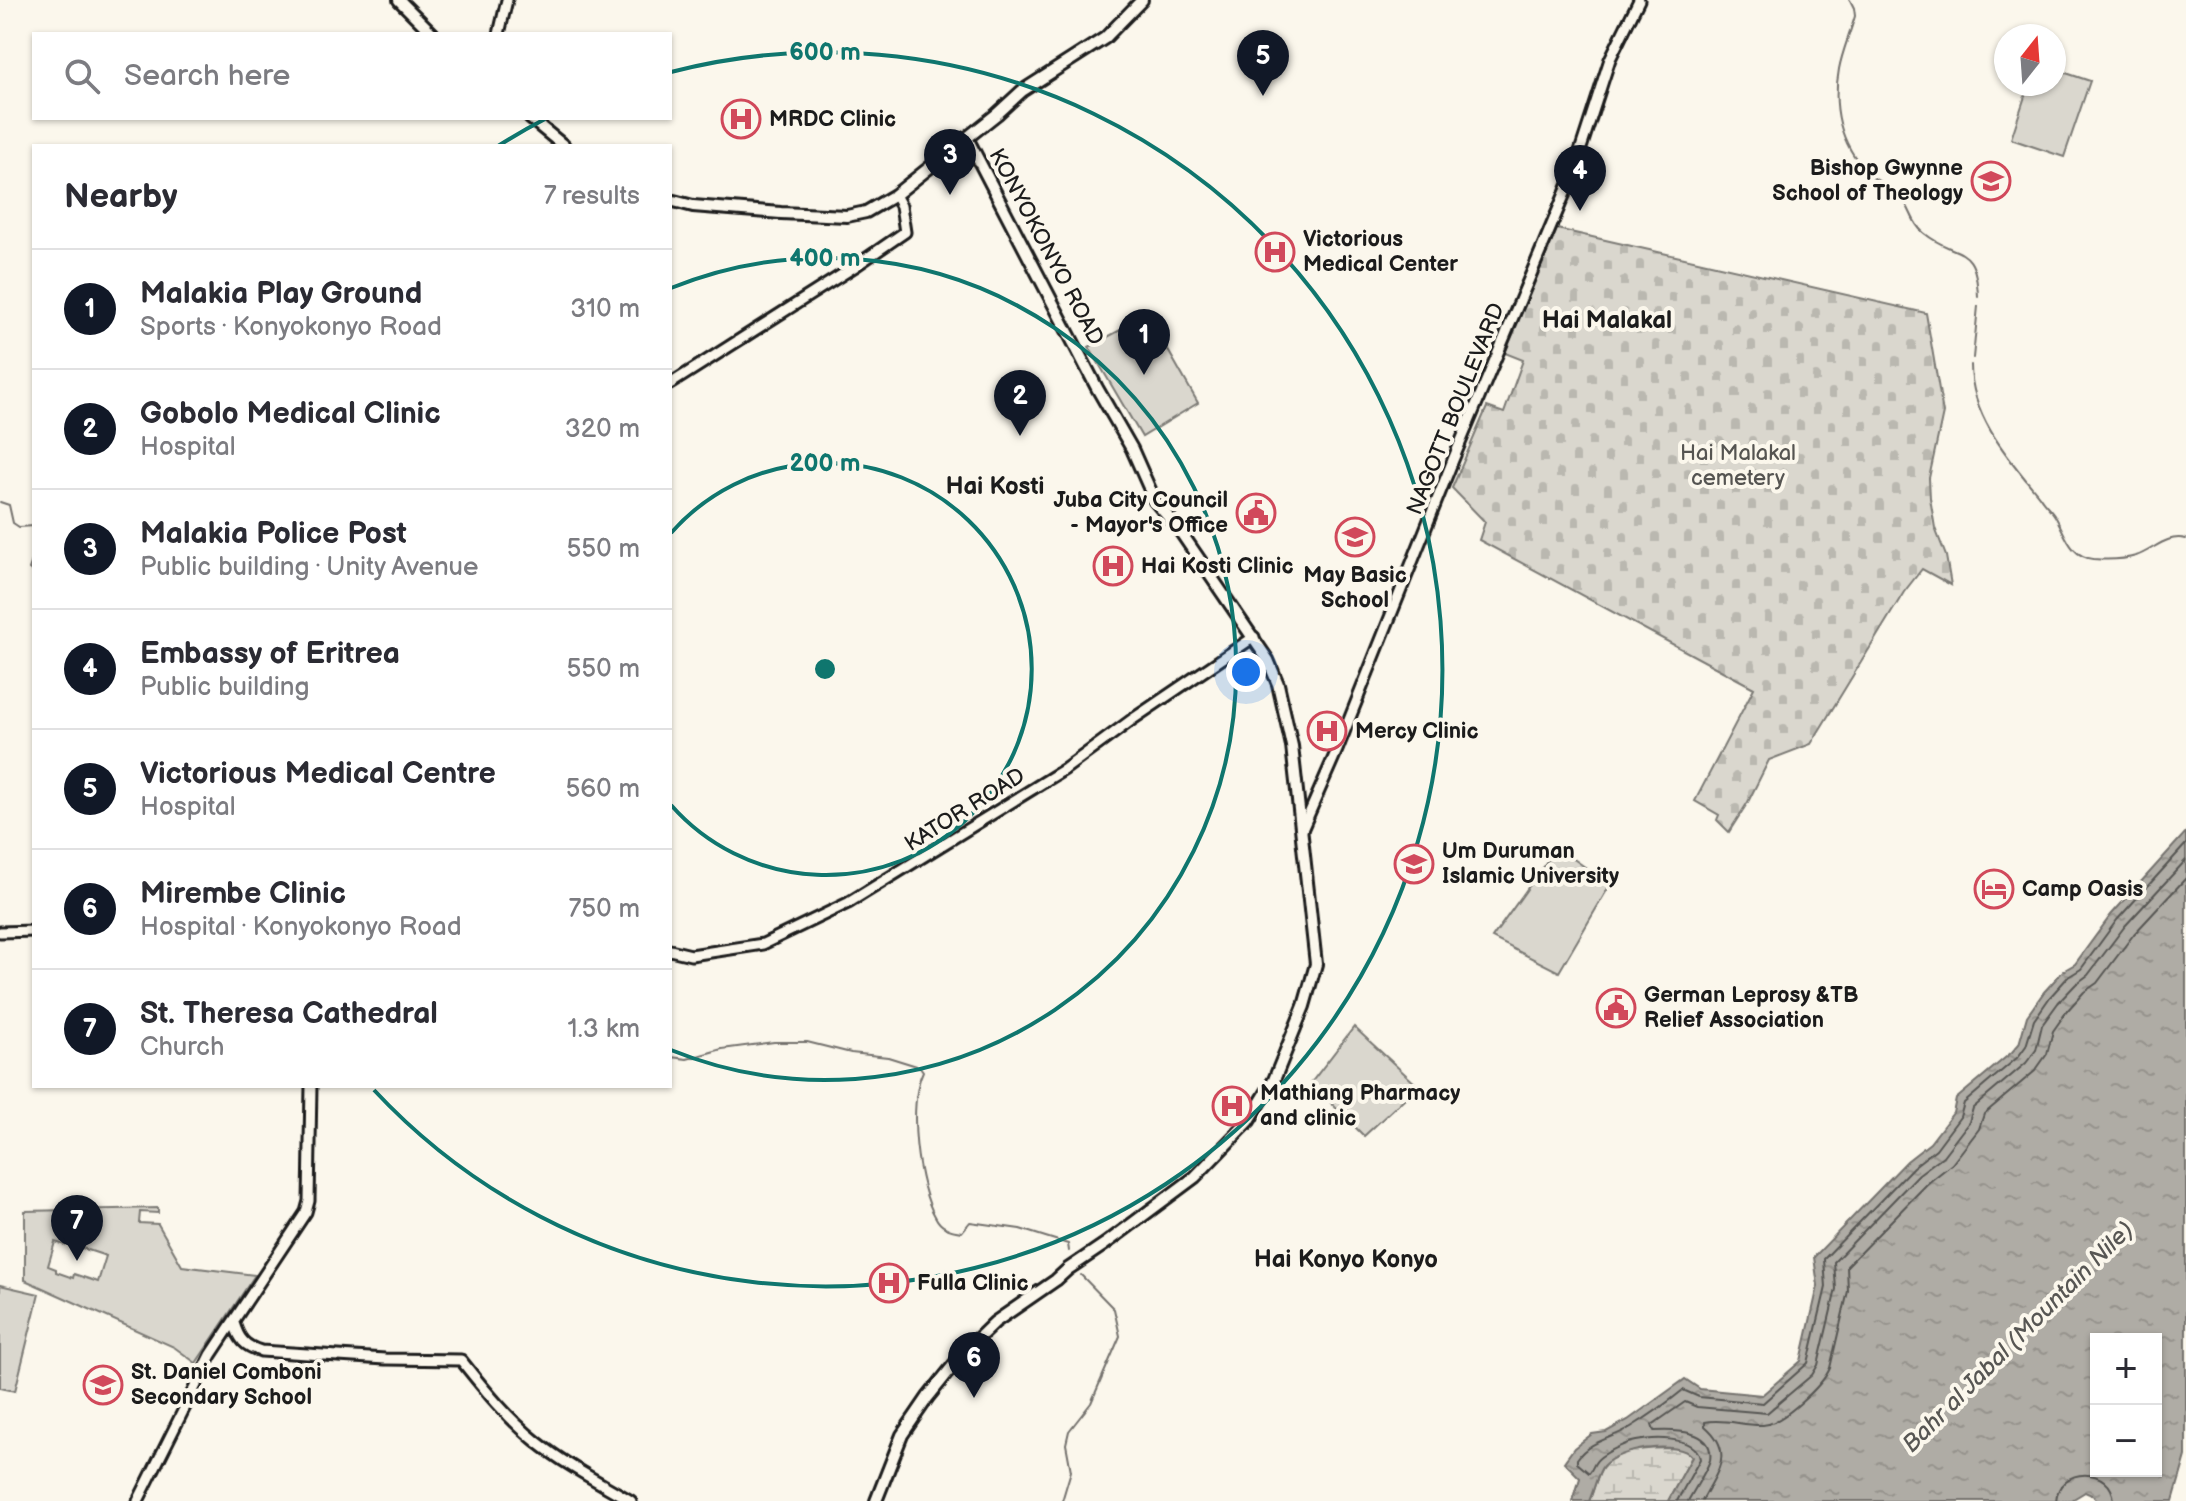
<!DOCTYPE html>
<meta charset="utf-8">
<style>
:root{--surface:#fff;--page:#f7f7f7;--text:#2b2b33;--muted:#7c7c81;--line:#e1e1e2;--accent:#111827}
body{margin:0;font-family:"Balsamiq Sans",sans-serif;background:var(--page);color:var(--text)}
.controls{position:absolute;right:24px;bottom:24px;display:grid;overflow:hidden;border-radius:0px;box-shadow:0 2px 6px #0004}
.controls button{width:72px;height:72px;display:grid;place-items:center;padding:0;border:0;border-bottom:2px solid var(--line);background:var(--surface);color:var(--text);font:40px sans-serif}
.compass{position:absolute;left:1994px;top:24px;width:72px;height:72px;border-radius:50%;background:var(--surface);box-shadow:0 2px 6px #0004;rotate:17deg}
.you{position:absolute;left:1246px;top:672px;width:28px;height:28px;margin:-20px;border:6px solid #fff;border-radius:50%;background:#1a73e8;box-shadow:0 0 0 12px #1a73e833}
.badge{display:grid;place-items:center;width:52px;height:52px;border-radius:50%;background:var(--accent);color:#fff;font-size:26px;font-weight:700}
.pin{position:absolute;translate:-50% -66px;filter:drop-shadow(0 2px 4px #0008)}
.pin::after{content:'';position:absolute;top:42px;width:28px;height:24px;background:inherit;clip-path:polygon(0 0,100% 0,50% 100%)}
.list{margin:0;padding:0;list-style:none}
h2{display:flex;justify-content:space-between;align-items:center;height:104px;margin:0;padding:0 32px;font-size:34px}
h2 small{font-size:26px;font-weight:400;color:var(--muted)}
.list li{display:grid;grid-template-columns:52px 1fr auto;gap:24px;align-items:center;box-sizing:border-box;height:120px;padding:0 32px;border-top:2px solid var(--line)}
.list b{display:block;font-size:30px;white-space:nowrap}
.list p{margin:0;font-size:26px;white-space:nowrap;color:var(--muted)}
.list em{font-size:26px;font-style:normal;color:var(--muted)}
.icon{flex:none;width:44px;height:44px;fill:none;stroke:currentColor;stroke-width:2;stroke-linecap:round;stroke-linejoin:round}
.map{position:relative;flex:none;width:2186px;height:1501px;overflow:hidden}
.search{position:absolute;background:var(--surface);box-shadow:0 2px 6px #0004;left:32px;top:32px;width:640px;height:88px;display:flex;align-items:center;gap:20px;box-sizing:border-box;padding:0 28px;border-radius:0px;color:var(--muted);font-size:30px}
.panel{position:absolute;background:var(--surface);box-shadow:0 2px 6px #0004;left:32px;top:144px;width:640px;height:944px;border-radius:0px}
.map>svg:first-child{display:block}
.wetland{fill:url(#wetland-marsh);stroke:#7b7a75;stroke-width:2}
.cemetery{fill:url(#cemetery-stones);stroke:#7b7a75;stroke-width:2}
.green{fill:#dad7ce;stroke:#7b7a75;stroke-width:2;fill-rule:evenodd}
.water{fill:url(#water-ripples);stroke:#74726e;stroke-width:2;fill-rule:evenodd}
.lines{fill:none;stroke-linecap:round;stroke-linejoin:round}
.shore{stroke:#575653;stroke-width:2}
.stream{stroke:#74726e;stroke-width:2}
.secondary-casing{stroke:#1c1c1c;stroke-width:15}
.primary-casing{stroke:#1c1c1c;stroke-width:16}
.secondary{stroke:#fbf7ec;stroke-width:9}
.primary{stroke:#fbf7ec;stroke-width:10}
.ring{fill:none;stroke:#0f766e;stroke-width:4}
.labels{text-anchor:middle;dominant-baseline:central;stroke-width:8;stroke-linejoin:round;paint-order:stroke}
.poi-label{font-size:22px;font-weight:bold;fill:#1c1c1c;stroke:#fbf7ec;text-anchor:start}
.street-label{font-size:22px;fill:#1c1c1c;stroke:#fbf7ec}
.park-label{font-size:22px;fill:#555451;stroke:#fbf7ec}
.neighbourhood-label{font-size:24px;font-weight:bold;fill:#1c1c1c;stroke:#fbf7ec}
.water-label{font-size:24px;font-style:italic;fill:#575653;stroke:#fbf7ec}
.centre{fill:#0f766e;stroke:#fbf7ec;stroke-width:4}
.ring-label{font-size:24px;text-anchor:middle;font-weight:bold;fill:#0f766e;stroke:#fbf7ec;stroke-width:8;stroke-linejoin:round;paint-order:stroke}
</style>
<div class="map">
<svg width="2186" height="1501" viewBox="0 0 2186 1501">
<defs>
<pattern id="wetland-marsh" width="20" height="14" patternUnits="userSpaceOnUse" patternTransform="scale(2)"><rect width="20" height="14" fill="#dad7ce"/><path d="M1 5h8M5 5V1M11 12h8M15 12V8" fill="none" stroke="#bab8b0"/></pattern>
<pattern id="cemetery-stones" width="16" height="16" patternUnits="userSpaceOnUse" patternTransform="scale(2)"><rect width="16" height="16" fill="#dad7ce"/><path d="M2 7V4a2 2 0 0 1 4 0v3zM10 15v-3a2 2 0 0 1 4 0v3z" fill="#bab8b0"/></pattern>
<pattern id="water-ripples" width="26" height="14" patternUnits="userSpaceOnUse" patternTransform="scale(2)"><rect width="26" height="14" fill="#afaca5"/><path d="M2 4q2-2 4 0t4 0M15 11q2-2 4 0t4 0" fill="none" stroke="#96938d"/></pattern>
</defs>
<rect width="100%" height="100%" fill="#fbf7ec"/>
<filter id="ink" filterUnits="userSpaceOnUse"><feTurbulence type="fractalNoise" baseFrequency=".0125" numOctaves="2"/><feDisplacementMap in="SourceGraphic" scale="16" xChannelSelector="R" yChannelSelector="G"/><feConvolveMatrix kernelMatrix="1 2 1 2 8 2 1 2 1" color-interpolation-filters="sRGB"/></filter>
<g filter="url(#ink)">
<path class="wetland" d="M1673,1448L1685,1450L1692,1457L1668,1501H1589C1594,1491 1597,1472 1604,1465C1621,1447 1650,1449 1673,1448Z"/>
<path class="cemetery" d="M1557,229L1926,313L1943,413L1929,478L1930,498L1935,528L1946,556L1951,585L1922,569L1904,592L1811,744L1769,760L1748,802L1729,832L1717,820L1719,815L1695,801L1754,688L1479,540L1485,522L1452,488L1487,407L1504,413L1523,360L1505,353Z"/>
<g class="green">
<path d="M2054,69L2090,81L2064,157L2011,139L2029,84H2054Z"/>
<path d="M1148,315L1198,403L1142,437L1089,347Z"/>
<path d="M1557,847L1610,885L1559,972L1492,938Z"/>
<path d="M1354,1027L1418,1086L1364,1136L1311,1083Z"/>
<path d="M158,1208V1213L140,1212L139,1223L158,1224L182,1266L255,1275L196,1363L174,1347L25,1280V1211ZM68,1239L83,1244L82,1248L106,1256L98,1282L74,1274L73,1278L56,1272V1269L48,1266L55,1242L65,1245Z"/>
<path d="M0,1285L39,1294L15,1391L0,1388Z"/>
</g>
<path class="water" d="M2186,832V1456L2173,1501H2097L2094,1496L2085,1492L2070,1501H1668L1692,1457C1680,1439 1617,1449 1603,1466C1597,1473 1594,1491 1589,1501H1573L1580,1478L1564,1462L1574,1448L1592,1434L1606,1432L1628,1420L1685,1379L1700,1389L1762,1395L1801,1361L1818,1286L1814,1257L1907,1161L1930,1143L1953,1113L1956,1099L2012,1052L2019,1044L2027,1016L2044,992L2063,971L2075,964L2111,915ZM2096,1339H2156V1471H2096Z"/>
<g class="lines">
<g class="shore">
<path d="M1677,1501L1700,1459C1697,1434 1646,1437 1628,1443C1618,1447 1600,1454 1595,1463C1593,1466 1592,1470 1589,1473L1577,1463V1459C1590,1440 1612,1439 1631,1427C1649,1416 1667,1403 1683,1390L1699,1397L1763,1403L1808,1363L1826,1287L1824,1259L1913,1167L1936,1149L1960,1117L1964,1103L2018,1057L2026,1046L2034,1020L2050,997L2068,977L2081,969L2117,920L2186,844"/>
<path d="M1688,1501C1693,1492 1708,1468 1710,1460C1715,1429 1673,1430 1654,1431L1652,1425L1685,1402L1697,1407L1767,1413L1812,1375L1818,1365L1836,1289L1834,1262L1919,1174L1943,1156L1969,1122L1973,1108L2026,1063L2036,1050L2042,1025L2058,1003L2076,984L2088,975L2125,926L2186,860"/>
<path d="M1702,1501C1716,1473 1736,1453 1705,1426V1422C1724,1418 1744,1426 1763,1425C1782,1424 1823,1385 1830,1368L1848,1291L1847,1266L1928,1183L1952,1164L1979,1129L1984,1114L2035,1071L2047,1054L2053,1031L2067,1011L2084,992L2097,983L2134,934L2186,878"/>
<path d="M2056,1501C2058,1466 2112,1466 2114,1501"/>
</g>
<g class="stream">
<path d="M1850,0L1854,8L1855,16C1850,34 1842,52 1839,69C1832,107 1840,144 1867,172C1877,183 1891,186 1901,197C1911,208 1912,224 1924,233C1957,260 1976,241 1978,297"/>
<path d="M1973,358L1978,306"/>
<path d="M1971,365C1971,417 2009,459 2040,497C2044,504 2051,509 2055,516C2066,534 2069,556 2093,559C2107,560 2123,560 2136,556C2154,550 2166,534 2186,539"/>
<path d="M0,502L9,505L13,523L19,527L34,526"/>
<path d="M34,555L29,569L34,573"/>
<path d="M670,1053L671,1057L687,1059L722,1049L774,1042H807L851,1053L888,1057L920,1067L923,1071C907,1104 917,1186 936,1218C941,1228 952,1231 962,1232L970,1222L1020,1229L1068,1244L1069,1251"/>
<path d="M1062,1501L1071,1471L1066,1444L1069,1431L1091,1403L1120,1336L1114,1309L1081,1275"/>
</g>
<defs>
<g id="secondary">
<path d="M499,34L507,0"/>
<path d="M670,384L854,267L905,232L901,206L895,195"/>
<path d="M1302,830L1337,750L1453,460L1571,179L1610,59L1639,0"/>
<path d="M0,932L34,931"/>
<path d="M670,950L691,955L763,944L848,903L1065,769L1133,719L1254,637"/>
<path d="M234,1323C239,1339 244,1346 261,1351L385,1359L461,1360C484,1389 508,1419 537,1442C566,1465 599,1482 631,1501"/>
<path d="M138,1501L211,1355L306,1212L309,1201L311,1086"/>
</g>
<g id="primary">
<path d="M399,0L433,34"/>
<path d="M530,118L564,146"/>
<path d="M670,200L693,206L781,213L847,216L866,212L895,195L997,114L1022,91L1105,38L1142,0"/>
<path d="M876,1501L902,1435L928,1397L965,1351L995,1322L1056,1280L1068,1269L1105,1244L1195,1177L1249,1121L1274,1080L1304,1006L1316,964L1292,746L1278,684L1268,660L1180,531L1155,501L1132,449L1097,388L967,138"/>
</g>
</defs>
<use href="#secondary" class="secondary-casing"/>
<use href="#primary" class="primary-casing"/>
<use href="#secondary" class="secondary"/>
<use href="#primary" class="primary"/>
</g>
</g>
<g class="ring">
<path d="M671 533A206 206 0 1 1 671 805"/>
<path d="M671 288A411 411 0 1 1 671 1050"/>
<path d="M498 146A617 617 0 0 1 545 119M671 72A617 617 0 1 1 374 1090"/>
</g>
<defs>
<symbol id="hospital-ring" viewBox="-11 -11 22 22"><circle r="9.5" fill="#fbf7ec" stroke="#d1495b" stroke-width="1.5"/><path d="M-5-5h3v3.5h4V-5h3V5h-3V1.5h-4V5h-3Z" fill="#d1495b"/></symbol>
<symbol id="university-ring" viewBox="-11 -11 22 22"><circle r="9.5" fill="#fbf7ec" stroke="#d1495b" stroke-width="1.5"/><path d="M0-5L7-2L0 1L-7-2ZM-4 1L0 2.5L4 1V4Q0 6-4 4Z" fill="#d1495b"/></symbol>
<symbol id="civic-ring" viewBox="-11 -11 22 22"><circle r="9.5" fill="#fbf7ec" stroke="#d1495b" stroke-width="1.5"/><path d="M-.6-6.5H3V-4.5H.6V-3L4-1V1h2V6H-6V1h2V-1L-.6-3ZM-1.2 2.5V6h2.4V2.5Z" fill="#d1495b"/></symbol>
<symbol id="school-ring" viewBox="-11 -11 22 22"><circle r="9.5" fill="#fbf7ec" stroke="#d1495b" stroke-width="1.5"/><path d="M0-5L7-2L0 1L-7-2ZM-4 1L0 2.5L4 1V4Q0 6-4 4Z" fill="#d1495b"/></symbol>
<symbol id="hotel-ring" viewBox="-11 -11 22 22"><circle r="9.5" fill="#fbf7ec" stroke="#d1495b" stroke-width="1.5"/><path d="M-6-4.5h1.5V1H6V5H4.5V3h-9V5H-6ZM-4 0a1.8 1.8 0 1 1 3.6 0ZM.5 0V-2.5h3Q6-2.5 6 0Z" fill="#d1495b"/></symbol>
</defs>
<g fill-rule="evenodd">
<use href="#hospital-ring" x="719" y="97" width="44" height="44"/>
<use href="#university-ring" x="1969" y="159" width="44" height="44"/>
<use href="#hospital-ring" x="1253" y="230" width="44" height="44"/>
<use href="#civic-ring" x="1234" y="491" width="44" height="44"/>
<use href="#school-ring" x="1333" y="515" width="44" height="44"/>
<use href="#hospital-ring" x="1091" y="544" width="44" height="44"/>
<use href="#hospital-ring" x="1305" y="709" width="44" height="44"/>
<use href="#university-ring" x="1392" y="842" width="44" height="44"/>
<use href="#hotel-ring" x="1972" y="867" width="44" height="44"/>
<use href="#civic-ring" x="1594" y="986" width="44" height="44"/>
<use href="#hospital-ring" x="1210" y="1084" width="44" height="44"/>
<use href="#hospital-ring" x="867" y="1261" width="44" height="44"/>
<use href="#school-ring" x="81" y="1363" width="44" height="44"/>
</g>
<g class="labels">
<g class="poi-label">
<text x="769" y="119">MRDC Clinic</text>
<text x="1963" y="168" text-anchor="end">Bishop Gwynne<tspan x="1963" dy="25">School of Theology</tspan></text>
<text x="1303" y="239">Victorious<tspan x="1303" dy="25">Medical Center</tspan></text>
<text x="1228" y="500" text-anchor="end">Juba City Council<tspan x="1228" dy="25">- Mayor's Office</tspan></text>
<text x="1141" y="566">Hai Kosti Clinic</text>
<text x="1355" y="575" text-anchor="middle">May Basic<tspan x="1355" dy="25">School</tspan></text>
<text x="1355" y="731">Mercy Clinic</text>
<text x="1442" y="851">Um Duruman<tspan x="1442" dy="25">Islamic University</tspan></text>
<text x="2022" y="889">Camp Oasis</text>
<text x="1644" y="995">German Leprosy &amp;TB<tspan x="1644" dy="25">Relief Association</tspan></text>
<text x="1260" y="1093">Mathiang Pharmacy<tspan x="1260" dy="25">and clinic</tspan></text>
<text x="917" y="1283">Fulla Clinic</text>
<text x="131" y="1372">St. Daniel Comboni<tspan x="131" dy="25">Secondary School</tspan></text>
</g>
<g class="street-label">
<text transform="translate(1046 247) rotate(62)">KONYOKONYO ROAD</text>
<text transform="translate(1456 409) rotate(-68)">NAGOTT BOULEVARD</text>
<text transform="translate(965 810) rotate(-32)">KATOR ROAD</text>
</g>
<g class="park-label">
<text x="1738" y="453">Hai Malakal<tspan x="1738" dy="25">cemetery</tspan></text>
</g>
<g class="neighbourhood-label">
<text x="1607" y="320">Hai Malakal</text>
<text x="995" y="486">Hai Kosti</text>
<text x="1346" y="1259">Hai Konyo Konyo</text>
</g>
<g class="water-label">
<text transform="translate(2018 1337) rotate(-45)">Bahr al Jabal (Mountain Nile)</text>
</g>
</g>
<circle cx="825" cy="669" r="12" class="centre"/>
<g class="ring-label">
<text x="825" y="60">600 m</text>
<text x="825" y="266">400 m</text>
<text x="825" y="471">200 m</text>
</g>
</svg>
<div class="controls">
<button>+</button>
<button>−</button>
</div>
<svg class="compass" viewBox="-18 -18 36 36"><path d="M0-13l5 13h-10z" fill="#e53935"/><path d="M0 13l5-13h-10z" fill="#7c7c81"/></svg>
<div class="you"></div>
<div class="pin badge" style="left:1144px;top:375px">1</div>
<div class="pin badge" style="left:1020px;top:436px">2</div>
<div class="pin badge" style="left:950px;top:195px">3</div>
<div class="pin badge" style="left:1580px;top:211px">4</div>
<div class="pin badge" style="left:1263px;top:96px">5</div>
<div class="pin badge" style="left:974px;top:1398px">6</div>
<div class="pin badge" style="left:77px;top:1261px">7</div>
<div class="search"><svg class="icon" aria-label="search" viewBox="0 0 24 24"><circle cx="10" cy="10" r="6"/><path d="M15 15l6 6"/></svg>Search here</div>
<section class="panel">
<h2>Nearby<small>7 results</small></h2>
<ul class="list">
<li><span class="badge">1</span><div><b>Malakia Play Ground</b><p>Sports · Konyokonyo Road</p></div><em>310 m</em></li>
<li><span class="badge">2</span><div><b>Gobolo Medical Clinic</b><p>Hospital</p></div><em>320 m</em></li>
<li><span class="badge">3</span><div><b>Malakia Police Post</b><p>Public building · Unity Avenue</p></div><em>550 m</em></li>
<li><span class="badge">4</span><div><b>Embassy of Eritrea</b><p>Public building</p></div><em>550 m</em></li>
<li><span class="badge">5</span><div><b>Victorious Medical Centre</b><p>Hospital</p></div><em>560 m</em></li>
<li><span class="badge">6</span><div><b>Mirembe Clinic</b><p>Hospital · Konyokonyo Road</p></div><em>750 m</em></li>
<li><span class="badge">7</span><div><b>St. Theresa Cathedral</b><p>Church</p></div><em>1.3 km</em></li>
</ul>
</section>
</div>
